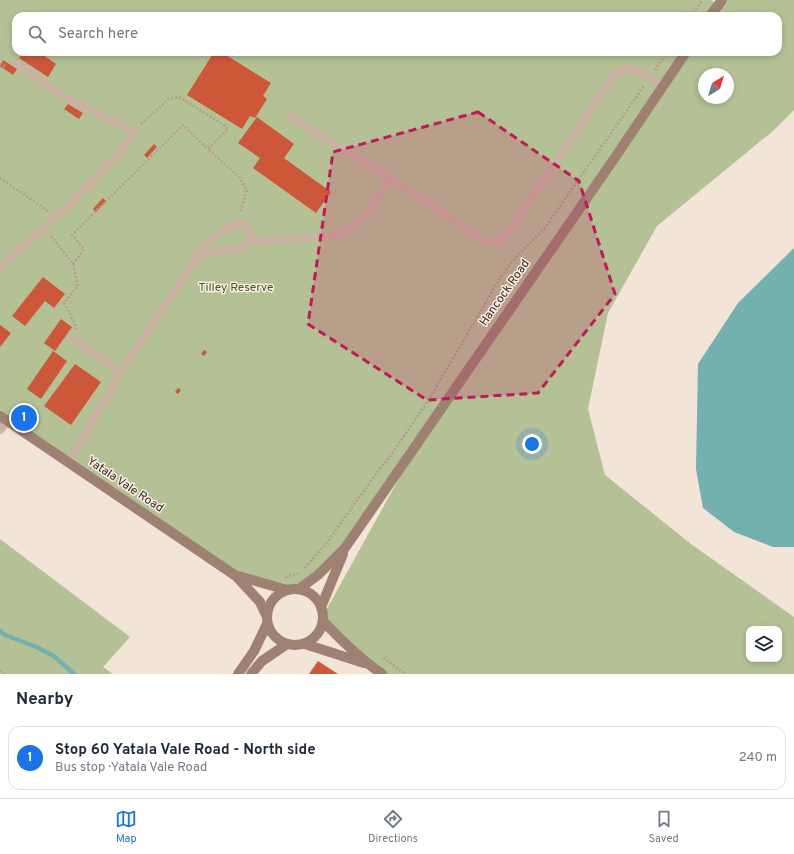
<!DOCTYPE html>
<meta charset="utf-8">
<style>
:root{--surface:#fff;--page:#f6f6f7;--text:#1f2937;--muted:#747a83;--line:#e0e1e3;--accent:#1a73e8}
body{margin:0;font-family:Overpass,sans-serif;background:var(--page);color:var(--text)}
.controls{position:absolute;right:12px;bottom:12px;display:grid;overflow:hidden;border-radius:8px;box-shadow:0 2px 6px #0003}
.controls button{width:36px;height:36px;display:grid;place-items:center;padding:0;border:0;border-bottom:1px solid var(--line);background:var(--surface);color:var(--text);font:20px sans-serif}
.compass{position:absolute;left:698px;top:68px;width:36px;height:36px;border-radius:50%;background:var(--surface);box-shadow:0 2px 6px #0003;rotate:38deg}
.you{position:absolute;left:532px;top:444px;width:14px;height:14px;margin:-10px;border:3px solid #fff;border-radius:50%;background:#1a73e8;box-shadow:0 0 0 6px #1a73e833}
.badge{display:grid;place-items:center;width:26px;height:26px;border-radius:50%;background:var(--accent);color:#fff;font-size:13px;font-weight:700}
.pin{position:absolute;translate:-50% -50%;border:2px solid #fff;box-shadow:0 1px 4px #0006}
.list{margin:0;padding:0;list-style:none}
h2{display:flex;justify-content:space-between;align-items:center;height:52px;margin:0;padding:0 16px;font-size:17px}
h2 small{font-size:13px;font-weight:400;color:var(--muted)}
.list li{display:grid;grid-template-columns:26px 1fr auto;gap:12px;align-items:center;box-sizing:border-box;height:64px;margin:0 8px 8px;padding:0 8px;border:1px solid var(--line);border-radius:12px}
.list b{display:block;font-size:15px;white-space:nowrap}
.list p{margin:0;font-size:13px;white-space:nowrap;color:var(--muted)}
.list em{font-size:13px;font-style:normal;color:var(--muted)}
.icon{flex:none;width:22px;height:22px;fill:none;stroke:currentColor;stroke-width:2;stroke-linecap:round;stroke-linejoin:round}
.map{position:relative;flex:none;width:794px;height:674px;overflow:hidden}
.search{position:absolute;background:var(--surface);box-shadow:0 2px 6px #0003;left:12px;right:12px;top:12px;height:44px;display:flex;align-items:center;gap:10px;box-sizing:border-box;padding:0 14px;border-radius:12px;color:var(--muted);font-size:15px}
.sheet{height:124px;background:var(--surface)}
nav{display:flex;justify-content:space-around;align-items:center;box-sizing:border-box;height:56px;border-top:1px solid var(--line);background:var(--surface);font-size:11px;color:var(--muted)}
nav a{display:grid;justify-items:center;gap:2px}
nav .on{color:var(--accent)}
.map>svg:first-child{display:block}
.green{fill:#b4c195;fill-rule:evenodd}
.water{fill:#73b0b0}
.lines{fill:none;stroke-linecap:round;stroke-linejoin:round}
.stream{stroke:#73b0b0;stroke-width:4.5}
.building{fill:#cd5839}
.path{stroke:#b69c8c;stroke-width:2.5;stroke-dasharray:2 2;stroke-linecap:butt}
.lane{stroke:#cab3a2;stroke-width:8}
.street{stroke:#cab3a2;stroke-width:10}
.secondary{stroke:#9e8173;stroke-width:10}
.marked{fill:#c2185b;fill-opacity:0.2;stroke:#c2185b;stroke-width:3;stroke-dasharray:8 5;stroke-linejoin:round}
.labels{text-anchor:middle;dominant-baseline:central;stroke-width:3;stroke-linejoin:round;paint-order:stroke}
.park-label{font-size:12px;fill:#455327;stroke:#faeee2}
.street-label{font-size:12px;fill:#342925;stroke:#faeee2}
</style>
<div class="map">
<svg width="794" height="674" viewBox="0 0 794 674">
<rect width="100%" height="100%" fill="#f2e4d6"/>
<g class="green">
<path d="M0,0H712L717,6L721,0H794V110L773,131L657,226L608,313L588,409L605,475L691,544L794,617V674H375L352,659L323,616L423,435L345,548L299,589L259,583L236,576L0,417ZM16,16H778V52H16ZM704,74H728V98H704ZM749,629H779V659H749Z"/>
<path d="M0,539L130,637L103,667L113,674H0Z"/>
</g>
<path class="water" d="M794,248V547H773L734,532L703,508L696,469L698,364L738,303Z"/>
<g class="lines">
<path class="stream" d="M0,631L5,635L39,648L55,657L74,674"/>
</g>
<g class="building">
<path d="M24,52H39L56,64L48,77L19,58Z"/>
<path d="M214,52H221L271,83L263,96L267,99L255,118L250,116L242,129L187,95Z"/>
<path d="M3,60L17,69L13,75L0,66Z"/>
<path d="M68,104L83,113L79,119L64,109Z"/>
<path d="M257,117L294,144L284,158L331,192L316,213L253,168L260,158L238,143Z"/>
<path d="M154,144L157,147L147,158L144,155Z"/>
<path d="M103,198L106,201L96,212L93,209Z"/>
<path d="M43,277L65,294L54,308L45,301L25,326L12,316Z"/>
<path d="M61,319L72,327L55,351L44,343Z"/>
<path d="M0,325L11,333L0,347Z"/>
<path d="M204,350L207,352L204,356L201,354Z"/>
<path d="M53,351L67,361L41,399L27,389Z"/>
<path d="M75,364L101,382L71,425L44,406Z"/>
<path d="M178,388L181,390L178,394L175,392Z"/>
<path d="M318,661L338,674H309Z"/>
</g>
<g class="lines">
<g class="path">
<path d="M691,16L702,0"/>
<path d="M0,63L6,67"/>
<path d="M655,70L667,52"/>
<path d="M141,124L169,99L179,97L224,125L228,129L208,149L240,178L247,190L240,213"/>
<path d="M0,178L48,211"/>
<path d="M51,236L73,264L78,286L64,303L76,326V329"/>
<path d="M73,264L84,249L72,235L183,125L208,149"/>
<path d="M305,568L328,541L373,478L393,452L426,404L484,306L495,286L507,268L518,255L544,229L644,86"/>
<path d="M285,577L300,573"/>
<path d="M383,658L406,674"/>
<path d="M0,670L4,674"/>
</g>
<g class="lane">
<path d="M289,116L390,178L482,240C495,243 498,242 508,233L615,73L629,68L645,75L662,87"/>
<path d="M195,264L203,256L212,252L242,248L252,241L342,235L364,217L379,198L390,178"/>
<path d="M0,268L63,211L118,155L134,132L128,128L64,97L15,62"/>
<path d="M73,339L121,372"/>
<path d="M69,463L118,376L190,268C193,262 196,254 201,249C207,242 235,220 244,224C250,228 250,235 252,241"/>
</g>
<path class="street" d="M0,429L6,421"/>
<g class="secondary">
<path d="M710,16L722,0"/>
<path d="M0,416L236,576L260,602L266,615"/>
<path d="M238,576L287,590"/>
<circle cx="295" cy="617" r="28"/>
<path d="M299,589L318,575L345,548L616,156L686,52"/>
<path d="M321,607L343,554"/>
<path d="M323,621C341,640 360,659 382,674"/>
<path d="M305,644L364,663"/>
<path d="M238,674L254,651L267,624"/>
<path d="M251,674L262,661L287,644"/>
</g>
</g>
<path class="marked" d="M478,112L579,181L615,294L538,393L427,400L308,324L333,152Z"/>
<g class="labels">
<g class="park-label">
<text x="236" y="288">Tilley Reserve</text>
</g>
<g class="street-label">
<text transform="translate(505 293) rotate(-55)">Hancock Road</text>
<text transform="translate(125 485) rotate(34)">Yatala Vale Road</text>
</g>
</g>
</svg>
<div class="controls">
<button><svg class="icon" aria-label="layers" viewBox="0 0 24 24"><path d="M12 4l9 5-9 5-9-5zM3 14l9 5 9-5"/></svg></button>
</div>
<svg class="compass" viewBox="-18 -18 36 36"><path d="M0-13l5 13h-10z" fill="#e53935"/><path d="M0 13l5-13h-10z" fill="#747a83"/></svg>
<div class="you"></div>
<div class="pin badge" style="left:24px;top:418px">1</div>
<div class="search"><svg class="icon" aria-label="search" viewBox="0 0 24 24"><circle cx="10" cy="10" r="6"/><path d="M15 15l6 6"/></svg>Search here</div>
</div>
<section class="sheet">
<h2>Nearby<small></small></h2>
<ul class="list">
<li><span class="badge">1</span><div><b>Stop 60 Yatala Vale Road - North side</b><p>Bus stop · Yatala Vale Road</p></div><em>240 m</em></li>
</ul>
</section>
<nav>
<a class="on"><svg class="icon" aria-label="map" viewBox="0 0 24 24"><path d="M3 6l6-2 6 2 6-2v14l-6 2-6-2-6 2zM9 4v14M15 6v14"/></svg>Map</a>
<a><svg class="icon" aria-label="directions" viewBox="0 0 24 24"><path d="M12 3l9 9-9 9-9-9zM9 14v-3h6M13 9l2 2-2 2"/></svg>Directions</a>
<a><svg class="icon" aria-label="saved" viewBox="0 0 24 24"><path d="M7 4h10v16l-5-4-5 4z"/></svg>Saved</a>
</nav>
